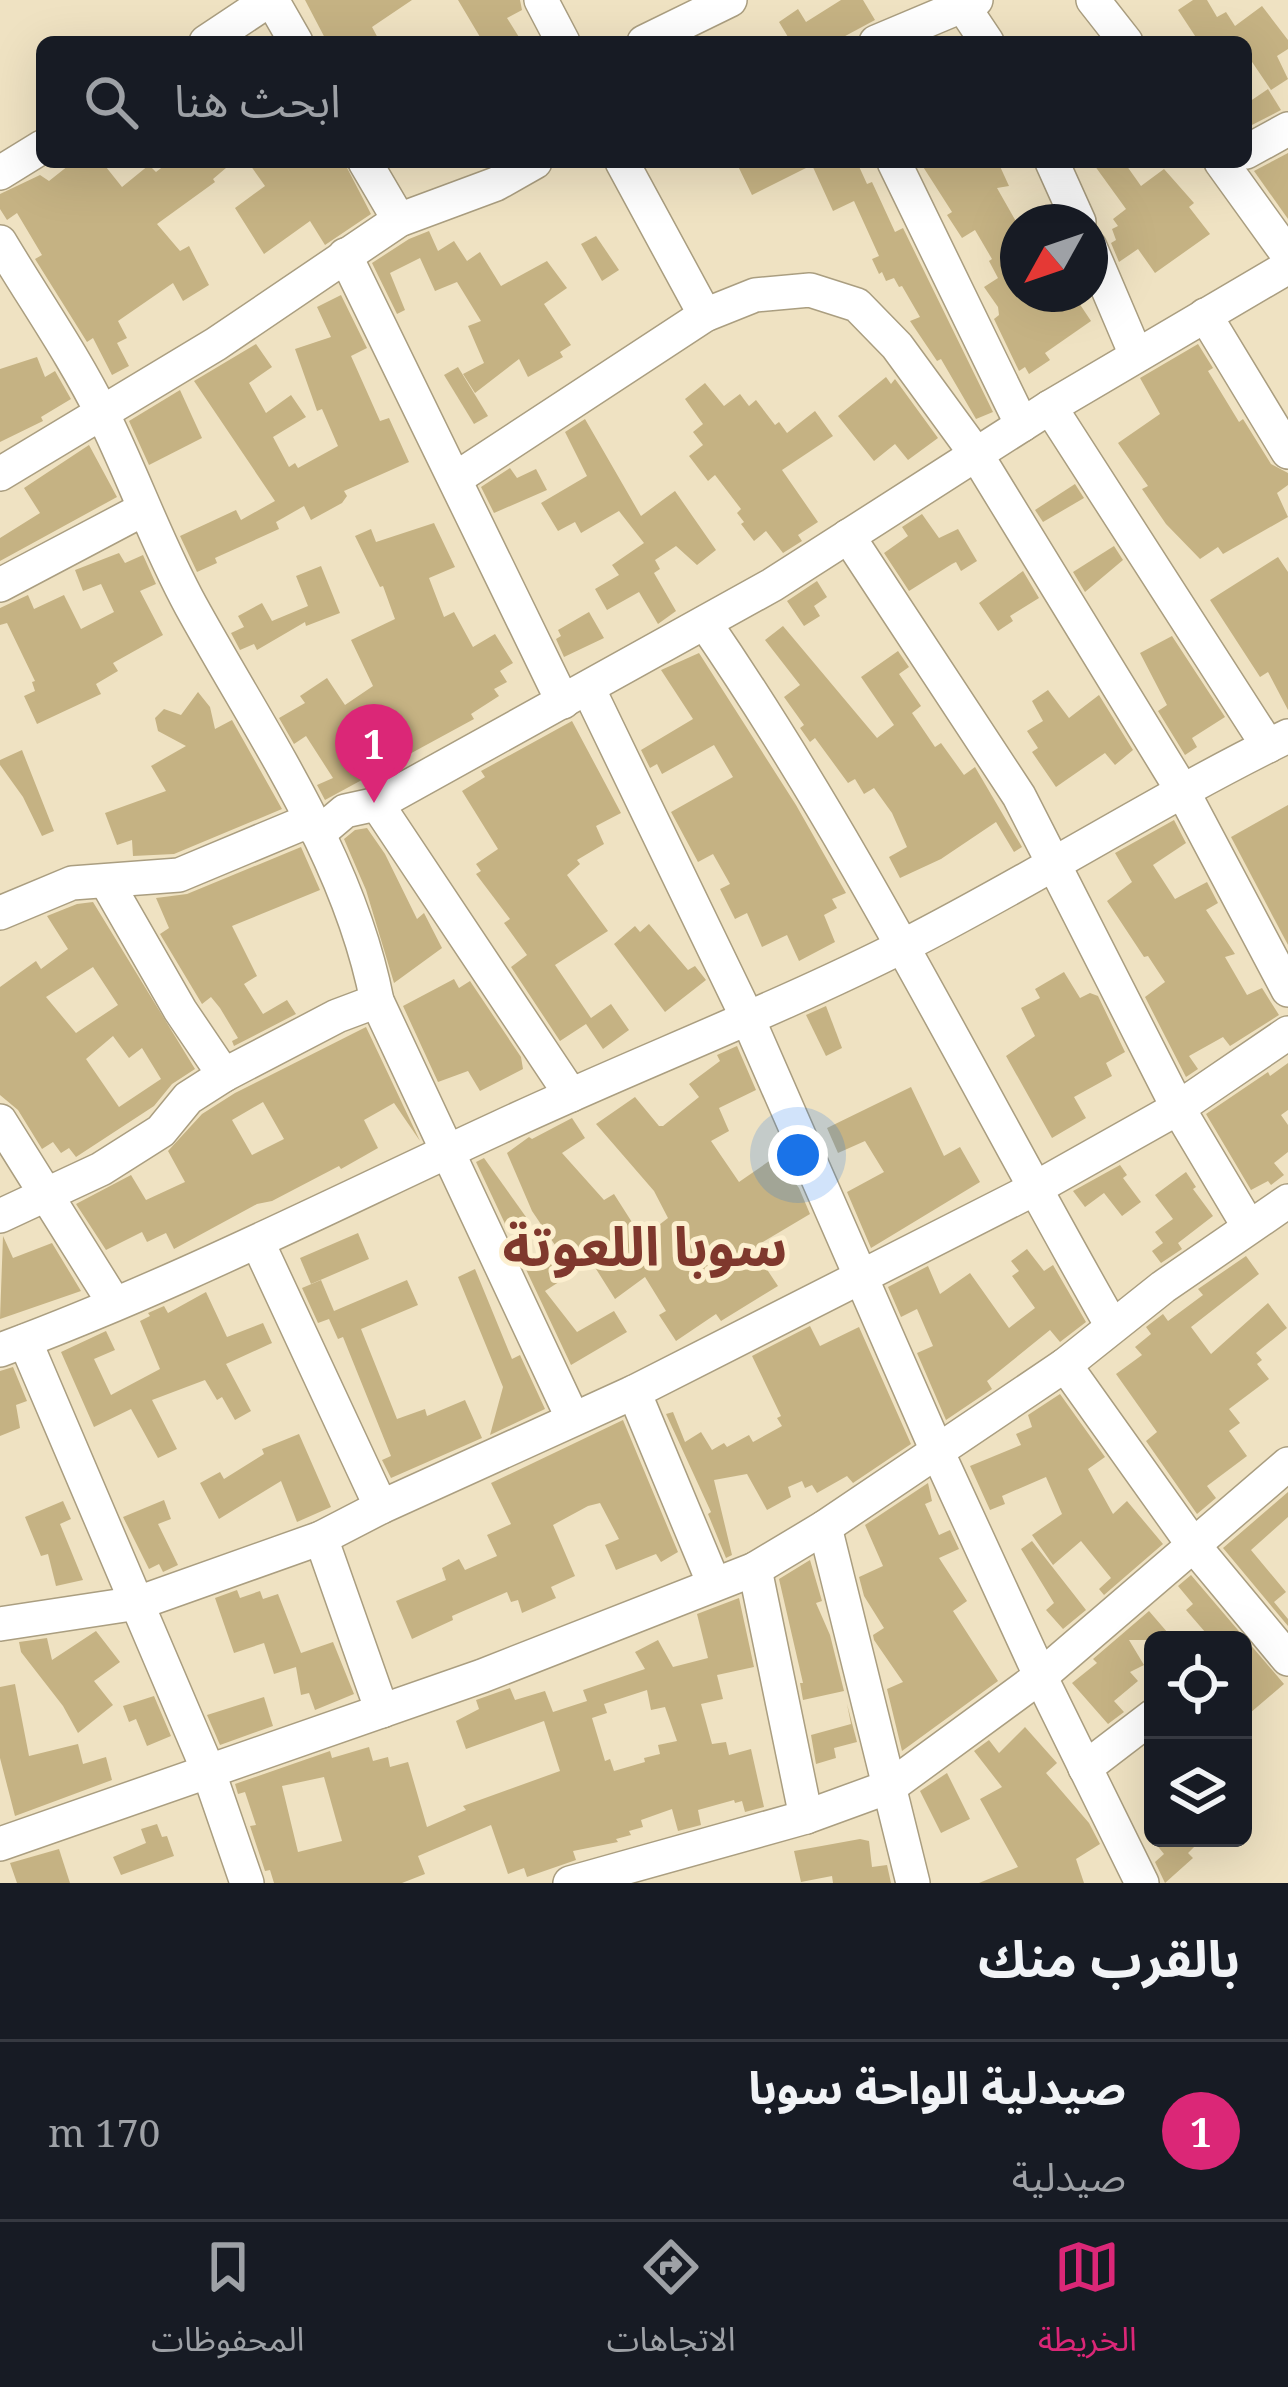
<!DOCTYPE html>
<html lang="ar">
<meta charset="utf-8">
<style>
:root{--surface:#171b24;--page:#242831;--text:#f1f3f6;--muted:#9ea1a6;--line:#363941;--accent:#db2777}
body{margin:0;font-family:"Noto Serif","Noto Sans Arabic",serif;background:var(--page);color:var(--text);direction:rtl}
.controls{position:absolute;right:36px;bottom:36px;display:grid;overflow:hidden;border-radius:18px;box-shadow:0 12px 48px #0002}
.controls button{width:108px;height:108px;display:grid;place-items:center;padding:0;border:0;border-bottom:3px solid var(--line);background:var(--surface);color:var(--text);font:60px sans-serif}
.compass{position:absolute;left:1000px;top:204px;width:108px;height:108px;border-radius:50%;background:var(--surface);box-shadow:0 12px 48px #0002;rotate:230deg}
.you{position:absolute;left:798px;top:1155px;width:42px;height:42px;margin:-30px;border:9px solid #fff;border-radius:50%;background:#1a73e8;box-shadow:0 0 0 18px #1a73e833}
.badge{display:grid;place-items:center;width:78px;height:78px;border-radius:50%;background:var(--accent);color:#fff;font-size:39px;font-weight:700}
.pin{position:absolute;translate:-50% -99px;filter:drop-shadow(0 3px 6px #0008)}
.pin::after{content:'';position:absolute;top:63px;width:42px;height:36px;background:inherit;clip-path:polygon(0 0,100% 0,50% 100%)}
.list{margin:0;padding:0;list-style:none}
h2{display:flex;justify-content:space-between;align-items:center;height:156px;margin:0;padding:0 48px;font-size:51px}
h2 small{font-size:39px;font-weight:400;color:var(--muted)}
.list li{display:grid;grid-template-columns:78px 1fr auto;gap:36px;align-items:center;box-sizing:border-box;height:180px;padding:0 48px;border-top:3px solid var(--line)}
.list b{display:block;font-size:45px;white-space:nowrap}
.list p{margin:0;font-size:39px;white-space:nowrap;color:var(--muted)}
.list em{font-size:39px;font-style:normal;color:var(--muted)}
.icon{flex:none;width:66px;height:66px;fill:none;stroke:currentColor;stroke-width:2;stroke-linecap:round;stroke-linejoin:round}
.map{position:relative;flex:none;width:1288px;height:1883px;overflow:hidden;direction:ltr}
.search{position:absolute;background:var(--surface);box-shadow:0 12px 48px #0002;left:36px;right:36px;top:36px;height:132px;display:flex;align-items:center;gap:30px;box-sizing:border-box;padding:0 42px;border-radius:18px;color:var(--muted);font-size:45px}
.sheet{height:336px;background:var(--surface)}
nav{display:flex;justify-content:space-around;align-items:center;box-sizing:border-box;height:168px;border-top:3px solid var(--line);background:var(--surface);font-size:33px;color:var(--muted)}
nav a{display:grid;justify-items:center;gap:6px}
nav .on{color:var(--accent)}
.map>svg:first-child{display:block}
.building{fill:#c5b283;fill-rule:evenodd}
.lines{fill:none;stroke-linecap:round;stroke-linejoin:round}
.minor-casing{stroke:#aa9e80;stroke-width:36}
.minor{stroke:#fff;stroke-width:33}
.labels{text-anchor:middle;dominant-baseline:central;stroke-width:10;stroke-linejoin:round;paint-order:stroke}
.district-label{font-size:54px;font-weight:bold;fill:#7f382d;stroke:#fcefcf}
</style>
<div class="map">
<svg width="1288" height="1883" viewBox="0 0 1288 1883">
<rect width="100%" height="100%" fill="#efe2c2"/>
<g class="building">
<path d="M305,0H412L372,27L380,42H327Z"/>
<path d="M458,0H520L522,10L507,18L522,42H483Z"/>
<path d="M841,0H863L875,20L834,42L829,37L818,42H791L779,22L798,9L806,22Z"/>
<path d="M1193,0H1207L1217,17L1226,12L1235,26L1262,6L1288,40V49L1277,56L1288,79L1271,90L1246,53V42H1199L1178,10Z"/>
<path d="M1268,89L1281,110L1246,128V104Z"/>
<path d="M1288,153V219L1254,171Z"/>
<path d="M73,162H102L122,187L149,165L156,172L169,162H233L213,179L215,182L157,224L180,251L189,246L209,285L183,301L173,283L118,321L127,338L117,343L129,366L112,375L93,338L87,342L35,259L42,255L17,213L7,220L0,209V194L40,175L49,181Z"/>
<path d="M248,162H344L371,214L325,245L310,221L264,254L235,208L265,186Z"/>
<path d="M736,162H857L867,184L872,182L895,232L903,228L993,412L976,419L941,359L937,361L910,321L920,317L902,286L899,287L894,278L886,281L882,272L879,274L872,259L879,256L854,201L833,211L812,165L752,195Z"/>
<path d="M920,162H998L1009,186L997,188L1018,225V294H1073L1091,321L1045,353L1050,360L1029,374L1025,367L1019,371L994,319L999,315L998,307L984,287L998,278L989,261L992,259L975,230L962,238L947,215L952,212Z"/>
<path d="M1092,162H1124L1141,186L1164,169L1194,203L1189,207L1210,234L1155,273L1138,249L1119,262L1111,243L1116,240L1112,229L1118,226L1113,219L1126,209Z"/>
<path d="M429,231L438,251L454,241L467,261L480,252L501,286L547,261L567,288L544,304L571,345L560,352L563,357L528,377L519,359L475,393L463,374L484,363L468,326L481,321L457,282L435,291L420,258L390,273L405,310L397,314L372,263L409,239Z"/>
<path d="M596,236L619,270L602,281L581,244Z"/>
<path d="M341,295L367,348L351,356L380,421L389,418L409,462L344,491L347,496L342,503L311,520L304,506L276,522L279,529L215,558L217,563L197,572L180,536L236,510L241,520L275,501L194,381L256,344L272,367L249,383L266,413L291,395L306,417L273,437L289,467L295,463L298,468L338,446L322,409L317,411L295,349L331,337L317,307Z"/>
<path d="M1198,344L1213,368L1208,371L1239,422L1243,419L1271,464L1288,473V485L1277,493L1288,517L1223,554L1218,547L1200,559L1166,524L1142,489L1148,486L1118,443L1160,414L1140,378Z"/>
<path d="M37,357L45,377L55,371L71,399L41,417L43,421L0,442V369Z"/>
<path d="M458,367L488,416L474,424L444,375Z"/>
<path d="M886,377L891,384L895,379L938,438L908,460L895,444L874,461L838,416Z"/>
<path d="M705,383L724,406L740,394L749,406L756,400L775,425L779,422L787,433L815,411L833,436L782,470L818,522L798,535L802,541L783,553L766,531L754,541L741,524L744,522L737,513L741,509L715,475L708,481L689,456L703,445L693,432L703,424L685,399Z"/>
<path d="M180,390L202,438L149,465L129,421Z"/>
<path d="M585,419L641,516L675,491L716,550L697,565L676,546L655,560L660,569L654,573L676,611L658,624L639,592L607,610L595,589L619,575L612,565L644,543L619,511L581,533L575,522L558,531L541,503L587,476L565,432Z"/>
<path d="M89,445L117,497L0,561V538L40,513L24,488Z"/>
<path d="M510,468L517,478L536,469L547,490L494,513L481,487Z"/>
<path d="M1075,484L1084,498L1043,522L1035,510Z"/>
<path d="M922,514L939,538L958,529L977,561L961,571L956,562L952,564L909,591L884,553L908,536L902,527Z"/>
<path d="M434,523L455,567L429,578L444,617L454,612L473,647L495,634L513,663L500,671L507,682L494,689L499,696L471,714L474,719L325,800L317,785L333,778L306,736L294,744L279,718L305,703L300,696L327,678L345,705L373,686L351,640L395,619L383,586L380,587L355,536L371,529L376,542Z"/>
<path d="M1114,546L1123,560L1085,592L1073,572Z"/>
<path d="M119,553L125,563L143,555L156,584L140,591L163,635L113,663L118,671L96,684L101,694L37,724L24,696L35,691L32,682L35,681L7,623L0,625V608L28,595L34,609L64,595L81,629L114,612L101,584L83,591L75,570Z"/>
<path d="M1278,557L1288,572V710L1268,672L1260,677L1210,600Z"/>
<path d="M321,566L340,613L306,626L305,622L257,650L254,644L240,650L231,633L244,627L238,616L262,603L272,621L308,606L296,576Z"/>
<path d="M1023,571L1039,598L1010,616L1013,621L998,631L979,603Z"/>
<path d="M817,581L827,597L814,606L820,616L804,626L787,601Z"/>
<path d="M589,612L604,638L564,657L556,639L561,636L558,630Z"/>
<path d="M783,626L877,738L894,725L861,677L898,651L909,667L899,674L921,706L912,713L935,747L941,743L964,775L975,767L1022,847L1014,852L996,822L941,859L900,878L889,857L907,847L892,813L874,788L864,794L855,779L848,783L815,738L810,742L800,728L804,725L784,697L800,685L765,640Z"/>
<path d="M1172,636L1225,717L1192,738L1197,747L1185,755L1158,711L1167,705L1140,653Z"/>
<path d="M699,653L796,805L846,893L832,899L837,908L824,915L835,942L799,961L787,935L762,947L747,913L735,919L720,889L730,884L713,854L698,862L671,812L733,777L714,745L662,774L657,764L650,768L641,750L693,719L661,670Z"/>
<path d="M1048,690L1069,718L1099,695L1133,750L1115,765L1105,753L1056,787L1032,752L1038,748L1027,731L1043,721L1032,701Z"/>
<path d="M198,692L210,707L215,729L232,720L282,809L174,854L133,856L132,840L117,845L105,813L166,791L151,766L186,746L158,731L155,718L164,709L181,715Z"/>
<path d="M572,721L621,813L596,826L604,844L577,860L580,864L567,875L608,931L555,965L591,1018L611,1004L629,1030L603,1049L586,1024L560,1041L511,967L527,955L504,923L510,919L476,874L481,871L476,864L498,849L462,791L485,777L481,771Z"/>
<path d="M22,750L54,831L42,836L23,797L0,765V760Z"/>
<path d="M1288,805V945L1231,837Z"/>
<path d="M1174,820L1186,843L1153,865L1175,899L1207,882L1218,903L1206,910L1235,954L1225,957L1247,995L1262,988L1279,1015L1230,1046L1223,1037L1189,1056L1198,1069L1186,1077L1145,997L1165,982L1148,956L1144,957L1107,901L1132,882L1115,853Z"/>
<path d="M367,828L385,854L417,919L424,913L442,948L394,983L366,890L344,839L355,830Z"/>
<path d="M301,847L320,890L232,926L257,976L244,984L263,1014L287,1000L296,1014L234,1046L232,1041L238,1038L220,1008L211,997L202,1004L160,934L169,928L156,898L187,894Z"/>
<path d="M93,902L195,1069L172,1084L154,1106L76,1157L69,1148L61,1153L53,1142L42,1149L18,1110L0,1095V987L36,961L41,969L68,949L47,916L77,904ZM93,967L118,1005L76,1033L46,997ZM113,1036L129,1058L142,1048L161,1079L119,1107L86,1059Z"/>
<path d="M649,924L688,970L695,966L706,980L665,1012L614,944L635,926L640,932Z"/>
<path d="M1064,972L1080,998L1090,993L1098,996L1125,1052L1106,1063L1112,1076L1074,1097L1086,1118L1052,1138L1006,1056L1035,1036L1021,1008L1040,998L1035,989Z"/>
<path d="M454,979L459,988L470,981L521,1057L523,1069L480,1091L468,1071L438,1082L403,1006Z"/>
<path d="M826,1006L842,1048L826,1056L806,1015Z"/>
<path d="M366,1027L420,1141L394,1103L364,1120L378,1148L341,1169L339,1166L272,1201L257,1204L174,1249L166,1233L147,1242L142,1232L106,1250L76,1204L131,1175L146,1200L185,1182L168,1151L202,1114L235,1093ZM263,1102L284,1139L252,1155L232,1120Z"/>
<path d="M737,1046L756,1090L719,1108L729,1131L711,1141L739,1182L775,1157L799,1188L810,1214L761,1243L772,1258L764,1265L778,1286L721,1321L716,1314L676,1341L659,1315L666,1311L645,1277L615,1299L591,1261L545,1291L577,1332L614,1311L627,1332L571,1365L522,1261L557,1248L532,1211L507,1153L529,1137L532,1139L572,1118L585,1138L562,1153L604,1200L614,1194L642,1238L668,1218L654,1191L596,1124L635,1097L659,1126H663L699,1097L689,1084L720,1061L717,1055Z"/>
<path d="M1288,1063V1110L1281,1115L1288,1125V1152L1274,1163L1284,1175L1271,1185L1268,1181L1251,1190L1206,1114L1268,1072L1270,1076Z"/>
<path d="M911,1087L944,1156L960,1147L980,1182L871,1248L847,1192L884,1172L865,1141L838,1153L827,1128Z"/>
<path d="M484,1158L526,1217L507,1228L476,1162Z"/>
<path d="M1120,1165L1127,1175L1123,1178L1141,1202L1122,1216L1104,1193L1085,1207L1073,1191Z"/>
<path d="M1186,1172L1196,1187L1193,1189L1213,1216L1178,1243L1182,1249L1161,1263L1152,1251L1163,1243L1155,1232L1173,1219L1155,1195Z"/>
<path d="M358,1233L369,1259L311,1284L300,1258Z"/>
<path d="M3,1236L13,1258L52,1243L81,1291L0,1319Z"/>
<path d="M1027,1249L1044,1271L1053,1265L1086,1322L1060,1342L1050,1330L987,1381L992,1389L946,1420L917,1353L933,1346L917,1309L901,1317L888,1287L928,1266L940,1294L970,1273L1009,1328L1035,1308L1012,1276L1019,1271L1011,1261Z"/>
<path d="M1246,1256L1259,1274L1191,1327L1211,1354L1268,1303L1287,1328L1256,1353L1262,1360L1257,1364L1269,1379L1229,1409L1240,1423L1229,1431L1247,1456L1207,1486L1216,1498L1197,1514L1146,1441L1157,1432L1116,1374L1142,1355L1135,1347L1151,1334L1146,1327L1163,1314L1168,1321L1203,1295L1198,1289Z"/>
<path d="M475,1269L512,1359L520,1355L545,1409L490,1435L503,1387L458,1277Z"/>
<path d="M321,1280L334,1311L407,1280L418,1305L361,1329L397,1419L425,1409L427,1416L465,1400L482,1438L391,1478L382,1460L391,1456L343,1337L338,1339L329,1319L318,1323L302,1288Z"/>
<path d="M206,1292L227,1337L263,1323L272,1343L226,1364L251,1411L235,1420L222,1397L217,1400L205,1380L152,1400L177,1449L158,1458L131,1409L94,1427L61,1352L106,1331L115,1350L94,1359L111,1395L160,1369L140,1321L150,1316L148,1313L164,1306L168,1313Z"/>
<path d="M810,1326L820,1346L859,1327L911,1444L853,1483L847,1476L817,1493L812,1485L805,1488L802,1481L788,1487L791,1497L767,1510L747,1474L714,1480L732,1555L726,1558L708,1514L711,1512L666,1414L673,1412L685,1442L701,1432L712,1450L724,1443L727,1447L749,1435L753,1442L782,1426L777,1418L781,1416L752,1356Z"/>
<path d="M13,1367L27,1401L16,1405L20,1428L0,1436V1371Z"/>
<path d="M1060,1394L1105,1457L1088,1469L1113,1514L1127,1501L1163,1544L1104,1595L1099,1589L1111,1578L1081,1541L1053,1565L1032,1535L1062,1514L1046,1477L1002,1496L1005,1504L990,1510L970,1466L1021,1445L1016,1434L1032,1427L1028,1415Z"/>
<path d="M623,1420L678,1552L661,1562L656,1554L616,1570L605,1545L619,1539L600,1503L588,1506L553,1525L575,1576L551,1587L556,1598L522,1613L518,1600L511,1602L507,1592L452,1616L453,1620L412,1639L396,1601L446,1580L442,1568L459,1559L465,1570L497,1556L487,1535L511,1524L491,1483Z"/>
<path d="M299,1434L331,1507L297,1522L281,1481L219,1519L200,1483L220,1472L224,1479L264,1454L262,1449Z"/>
<path d="M928,1483L932,1501L925,1504L939,1535L950,1530L959,1549L939,1558L967,1601L953,1611L998,1681L902,1751L887,1689L903,1682L874,1640L873,1635L884,1628L864,1596L859,1577L883,1566L865,1525Z"/>
<path d="M1288,1492V1517L1251,1550L1286,1592L1274,1602L1288,1619V1626L1223,1548Z"/>
<path d="M164,1500L171,1519L158,1524L178,1565L163,1572L159,1564L149,1569L123,1517Z"/>
<path d="M63,1501L71,1519L60,1524L83,1580L56,1586L48,1554L41,1556L25,1517Z"/>
<path d="M1032,1541L1086,1610L1063,1629L1046,1610L1054,1603L1021,1549Z"/>
<path d="M810,1560L822,1601L816,1603L830,1635L844,1691L803,1700L800,1683H803L779,1579Z"/>
<path d="M1191,1575L1284,1684L1243,1719V1688L1249,1683L1243,1674V1640H1212L1186,1610L1193,1604L1178,1586Z"/>
<path d="M237,1590L240,1598L260,1591L263,1599L278,1594L301,1653L333,1642L354,1694L315,1710L309,1693L301,1695L296,1667L274,1674L264,1643L234,1653L215,1598Z"/>
<path d="M739,1598L754,1667L717,1675L723,1699L701,1704L712,1744L726,1742L729,1755L751,1749L764,1807L745,1812L742,1801L735,1803L734,1800L698,1810L701,1825L678,1831L672,1809L641,1820L643,1827L629,1831L631,1835L616,1839L618,1842L573,1851L576,1860L527,1877L524,1868L508,1874L491,1825L418,1856L425,1874L402,1883H274L270,1870L265,1871L250,1826L256,1825L245,1792L238,1794L235,1784L330,1751L332,1758L369,1747L373,1761L388,1757L390,1767L408,1762L427,1827L466,1810L463,1806L560,1771L544,1721L466,1749L456,1721L479,1709L476,1700L510,1688L515,1700L545,1691L553,1712L587,1701L583,1690L645,1669L635,1652L658,1640L673,1667L708,1658L697,1614ZM647,1690L651,1710L665,1707L677,1741L658,1745L660,1754L644,1758L645,1762L614,1771L610,1759L605,1761L592,1718L607,1713L604,1704ZM324,1777L342,1841L298,1852L282,1786Z"/>
<path d="M1149,1611L1174,1640H1129L1144,1665L1130,1672L1138,1681L1114,1701L1124,1712L1108,1724L1072,1683L1097,1663L1093,1659Z"/>
<path d="M96,1631L120,1662L94,1681L113,1705L78,1733L63,1706L21,1652L19,1642L47,1638L52,1660Z"/>
<path d="M15,1684L29,1756L78,1744L83,1764L106,1757L112,1780L15,1816L0,1758V1687Z"/>
<path d="M154,1696L171,1736L147,1746L136,1719L129,1722L123,1706Z"/>
<path d="M264,1697L273,1726L220,1745L207,1715Z"/>
<path d="M847,1704L857,1742L834,1748L836,1758L816,1764L811,1735L851,1724Z"/>
<path d="M1025,1727L1057,1763L1046,1773L1089,1823L1100,1844L1076,1859L1084,1883H979L1018,1867L980,1799L1002,1787L974,1751L989,1740L999,1753Z"/>
<path d="M947,1773L970,1819L941,1833L920,1791Z"/>
<path d="M157,1824L162,1837L167,1836L174,1856L121,1875L113,1857L146,1843L141,1829Z"/>
<path d="M1151,1838H1203L1188,1853L1193,1858L1165,1883L1155,1862L1164,1854Z"/>
<path d="M860,1839L869,1841L872,1867L887,1865L891,1883H833L832,1876L801,1882L794,1851Z"/>
<path d="M59,1849L70,1883H17L10,1863Z"/>
</g>
<g class="lines">
<defs>
<g id="minor">
<path d="M272,0L296,42"/>
<path d="M541,0L563,42"/>
<path d="M1093,0L1126,42"/>
<path d="M963,6L987,42"/>
<path d="M206,42L269,0"/>
<path d="M644,42L730,0"/>
<path d="M876,42L976,0"/>
<path d="M1246,152L1288,129"/>
<path d="M365,162L399,220"/>
<path d="M622,162L705,315"/>
<path d="M894,162L1022,425"/>
<path d="M1052,162L1079,222"/>
<path d="M1221,162L1288,255"/>
<path d="M0,173L42,147"/>
<path d="M0,242C34,299 74,356 103,415C134,478 157,544 191,606C261,733 349,857 377,1001L573,1419"/>
<path d="M1090,247L1136,355"/>
<path d="M345,255L563,702"/>
<path d="M1205,315L1288,452"/>
<path d="M1050,407L1268,746"/>
<path d="M0,474L216,344L399,220L496,184L535,162"/>
<path d="M455,479L705,315L755,295L810,290L857,305L897,346L976,454L1182,790L1288,990"/>
<path d="M848,536L1019,796L1178,1108L1249,1227"/>
<path d="M0,585L142,510"/>
<path d="M705,623C858,846 978,1091 1112,1326"/>
<path d="M588,688L748,1019L938,1453L1046,1688L1142,1883"/>
<path d="M377,804L571,1095"/>
<path d="M106,881L180,1010L224,1075"/>
<path d="M0,913L72,883L179,875L306,822L319,833L345,811L377,804L772,585L1050,407L1288,267"/>
<path d="M0,1121L114,1303"/>
<path d="M0,1216L101,1169L161,1131L188,1098L224,1075L337,1016L377,1001"/>
<path d="M258,1243L381,1507"/>
<path d="M25,1341L208,1770L247,1883"/>
<path d="M0,1350C171,1287 333,1204 498,1128C633,1065 772,1012 905,945C1035,879 1157,800 1288,736"/>
<path d="M1065,1365L1194,1546L1288,1659"/>
<path d="M634,1392L714,1584"/>
<path d="M825,1527L913,1883"/>
<path d="M321,1538L382,1711"/>
<path d="M755,1569L806,1817"/>
<path d="M0,1624L138,1603L321,1538L381,1507L634,1392L1034,1189L1178,1108L1288,1033"/>
<path d="M1085,1768L1153,1716"/>
<path d="M0,1844L482,1676L755,1569L825,1527L1065,1365L1163,1287L1288,1201"/>
<path d="M570,1883L806,1817L891,1786L1041,1676L1288,1464"/>
</g>
</defs>
<use href="#minor" class="minor-casing"/>
<use href="#minor" class="minor"/>
</g>
<g class="labels">
<g class="district-label">
<text x="645" y="1245">سوبا اللعوتة</text>
</g>
</g>
</svg>
<div class="controls">
<button><svg class="icon" aria-label="locate" viewBox="0 0 24 24"><circle cx="12" cy="12" r="6"/><path d="M12 2v4M12 18v4M2 12h4M18 12h4"/></svg></button>
<button><svg class="icon" aria-label="layers" viewBox="0 0 24 24"><path d="M12 4l9 5-9 5-9-5zM3 14l9 5 9-5"/></svg></button>
</div>
<svg class="compass" viewBox="-18 -18 36 36"><path d="M0-13l5 13h-10z" fill="#e53935"/><path d="M0 13l5-13h-10z" fill="#9ea1a6"/></svg>
<div class="you"></div>
<div class="pin badge" style="left:374px;top:803px">1</div>
<div class="search"><svg class="icon" aria-label="search" viewBox="0 0 24 24"><circle cx="10" cy="10" r="6"/><path d="M15 15l6 6"/></svg>ابحث هنا</div>
</div>
<section class="sheet">
<h2>بالقرب منك<small></small></h2>
<ul class="list">
<li><span class="badge">1</span><div><b>صيدلية الواحة سوبا</b><p>صيدلية</p></div><em>170 m</em></li>
</ul>
</section>
<nav>
<a class="on"><svg class="icon" aria-label="map" viewBox="0 0 24 24"><path d="M3 6l6-2 6 2 6-2v14l-6 2-6-2-6 2zM9 4v14M15 6v14"/></svg>الخريطة</a>
<a><svg class="icon" aria-label="directions" viewBox="0 0 24 24"><path d="M12 3l9 9-9 9-9-9zM9 14v-3h6M13 9l2 2-2 2"/></svg>الاتجاهات</a>
<a><svg class="icon" aria-label="saved" viewBox="0 0 24 24"><path d="M7 4h10v16l-5-4-5 4z"/></svg>المحفوظات</a>
</nav>
